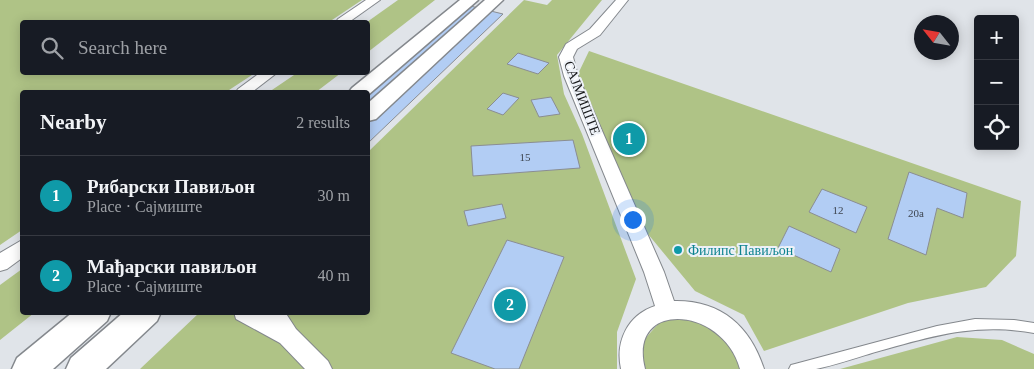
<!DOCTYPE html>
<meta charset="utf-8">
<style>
:root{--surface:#171b24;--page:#242831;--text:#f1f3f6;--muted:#9ea1a6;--line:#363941;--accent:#ea580c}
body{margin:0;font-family:Georgia,serif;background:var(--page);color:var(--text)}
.controls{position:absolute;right:15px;top:15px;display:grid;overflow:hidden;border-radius:5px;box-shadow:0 2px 12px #0003}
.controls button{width:45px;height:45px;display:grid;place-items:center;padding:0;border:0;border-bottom:1px solid var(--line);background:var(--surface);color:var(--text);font:25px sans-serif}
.compass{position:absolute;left:914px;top:15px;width:45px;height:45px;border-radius:50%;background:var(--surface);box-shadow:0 2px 12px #0003;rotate:301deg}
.you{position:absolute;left:632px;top:219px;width:18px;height:18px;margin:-12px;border:4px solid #fff;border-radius:50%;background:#1a73e8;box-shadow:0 0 0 8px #1a73e833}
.badge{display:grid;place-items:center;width:32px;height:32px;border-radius:50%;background:var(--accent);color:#fff;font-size:16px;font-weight:700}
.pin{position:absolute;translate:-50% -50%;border:2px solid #fff;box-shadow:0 1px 5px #0006}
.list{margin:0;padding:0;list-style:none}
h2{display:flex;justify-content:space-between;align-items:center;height:65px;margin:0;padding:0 20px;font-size:21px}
h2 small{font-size:16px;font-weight:400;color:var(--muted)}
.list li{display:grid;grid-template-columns:32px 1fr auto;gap:15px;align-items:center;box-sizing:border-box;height:80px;padding:0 20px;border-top:1px solid var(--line)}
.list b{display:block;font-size:19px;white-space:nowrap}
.list p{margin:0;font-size:16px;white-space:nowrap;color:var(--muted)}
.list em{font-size:16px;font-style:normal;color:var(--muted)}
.icon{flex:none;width:28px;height:28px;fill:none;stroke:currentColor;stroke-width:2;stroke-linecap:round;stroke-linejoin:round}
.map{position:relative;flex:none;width:1034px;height:369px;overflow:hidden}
.search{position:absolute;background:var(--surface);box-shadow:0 2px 12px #0003;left:20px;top:20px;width:350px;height:55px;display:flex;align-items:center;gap:12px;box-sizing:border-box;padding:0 18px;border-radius:5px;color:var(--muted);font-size:19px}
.panel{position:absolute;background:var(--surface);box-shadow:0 2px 12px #0003;left:20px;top:90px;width:350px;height:225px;border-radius:5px}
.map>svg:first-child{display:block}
.green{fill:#afc386}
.building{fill:#b2cdf4;stroke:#8a8d92}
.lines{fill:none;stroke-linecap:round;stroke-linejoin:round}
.service-casing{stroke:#84888d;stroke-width:2}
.minor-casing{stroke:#84888d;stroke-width:2}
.secondary-casing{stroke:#84888d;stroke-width:3}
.service{fill:#fff;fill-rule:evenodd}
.minor{fill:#fff;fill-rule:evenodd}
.secondary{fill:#fff;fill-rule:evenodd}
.culture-dot{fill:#0f9aa8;stroke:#edf1f7;stroke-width:2}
.labels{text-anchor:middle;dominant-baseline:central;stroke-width:4;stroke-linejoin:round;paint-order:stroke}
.number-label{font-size:11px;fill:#3e4651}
.street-label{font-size:14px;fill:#18191b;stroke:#edf1f7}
.culture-label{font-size:14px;fill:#0d838f;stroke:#edf1f7;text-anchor:start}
</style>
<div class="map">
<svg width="1034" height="369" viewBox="0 0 1034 369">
<rect width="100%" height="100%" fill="#e0e4e9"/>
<g class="green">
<path d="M0,0H362L329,22H22V72L255,73L226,92H22V230L0,245Z"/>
<path d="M398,0H435L368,52L367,22Z"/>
<path d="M524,0L547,5L552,0H602L557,55L564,94L582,134L636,279L617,332V369H140L199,313L368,312V152Z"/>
<path d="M589,51L1021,201L1016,256L986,287L908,303L764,351L744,315L695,291L643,228L577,76Z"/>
<path d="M297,73V72L341,73L316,92H269Z"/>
<path d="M22,269V312L34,313L0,340V285Z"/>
<path d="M673,316L707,325L725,336L745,369H644L642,342L658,324Z"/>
<path d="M957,337L1002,340L1034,354V369H840Z"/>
</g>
<g class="building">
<path d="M458,3L503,14L368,143V92H350Z"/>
<path d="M518,53L549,63L538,74L507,64Z"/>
<path d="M503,93L519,98L503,115L487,109Z"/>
<path d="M551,97L560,114L539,117L531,100Z"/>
<path d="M573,140L580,168L473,176L471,146Z"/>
<path d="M909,172L967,193L963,218L937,208L926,255L888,239Z"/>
<path d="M822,189L867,207L856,233L809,212Z"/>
<path d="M502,204L506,218L468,226L464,211Z"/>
<path d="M789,226L840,249L831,272L778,248Z"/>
<path d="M507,240L564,257L519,369H495L451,353Z"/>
</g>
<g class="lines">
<defs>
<path id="service" d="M975,319L1014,320L1034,323V333C974,322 929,337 872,353C853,359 835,365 816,369C808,369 798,369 789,369L791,365L795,364L937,326Z"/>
<g id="minor">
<path d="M366,0H380L349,22H336L338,19Z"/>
<path d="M616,0H628L600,35L577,49L573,57L578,76L664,272L674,301C721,300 750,326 764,369H740C723,306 627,299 645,369H621C615,341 628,315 655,306L644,272L564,76L559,57L566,44L590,29Z"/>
<path d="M261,72H278L252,92H236L238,89Z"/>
<path d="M22,240V258L7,269L0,271V253Z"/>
<path d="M234,312H285L296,329L328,361L332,369H305L280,343L236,319Z"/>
</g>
<g id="secondary">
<path d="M460,0H478L368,95V92H349L352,88Z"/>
<path d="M485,0H503L376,119L368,121V103Z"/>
<path d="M73,312H111L107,321L53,369H12L17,358Z"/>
<path d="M124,312H161L157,321L106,369H66L71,358Z"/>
</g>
</defs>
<use href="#service" class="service-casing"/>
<use href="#minor" class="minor-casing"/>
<use href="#secondary" class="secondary-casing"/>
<use href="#service" class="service"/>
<use href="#minor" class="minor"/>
<use href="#secondary" class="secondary"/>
</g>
<circle class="culture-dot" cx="678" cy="250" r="5"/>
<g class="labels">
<g class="number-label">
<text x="525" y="157">15</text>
<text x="838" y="210">12</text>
<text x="916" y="213">20a</text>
</g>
<g class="street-label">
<text transform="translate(582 98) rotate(69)">САЈМИШТЕ</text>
</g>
<g class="culture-label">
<text x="688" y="250">Филипс Павиљон</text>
</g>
</g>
</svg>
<div class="controls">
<button>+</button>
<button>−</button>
<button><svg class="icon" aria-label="locate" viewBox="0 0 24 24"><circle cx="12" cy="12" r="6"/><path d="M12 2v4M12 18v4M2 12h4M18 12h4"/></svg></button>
</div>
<svg class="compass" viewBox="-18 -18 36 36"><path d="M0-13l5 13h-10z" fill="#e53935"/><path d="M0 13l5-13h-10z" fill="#9ea1a6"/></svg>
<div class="you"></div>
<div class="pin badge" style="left:629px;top:139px;background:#0f9aa8">1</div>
<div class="pin badge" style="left:510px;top:305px;background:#0f9aa8">2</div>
<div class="search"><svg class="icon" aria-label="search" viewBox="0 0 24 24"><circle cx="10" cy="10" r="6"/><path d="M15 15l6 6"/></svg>Search here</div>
<section class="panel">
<h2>Nearby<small>2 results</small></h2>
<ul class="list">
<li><span class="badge" style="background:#0f9aa8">1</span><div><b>Рибарски Павиљон</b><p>Place · Сајмиште</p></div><em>30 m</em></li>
<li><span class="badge" style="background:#0f9aa8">2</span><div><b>Мађарски павиљон</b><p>Place · Сајмиште</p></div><em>40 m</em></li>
</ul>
</section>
</div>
